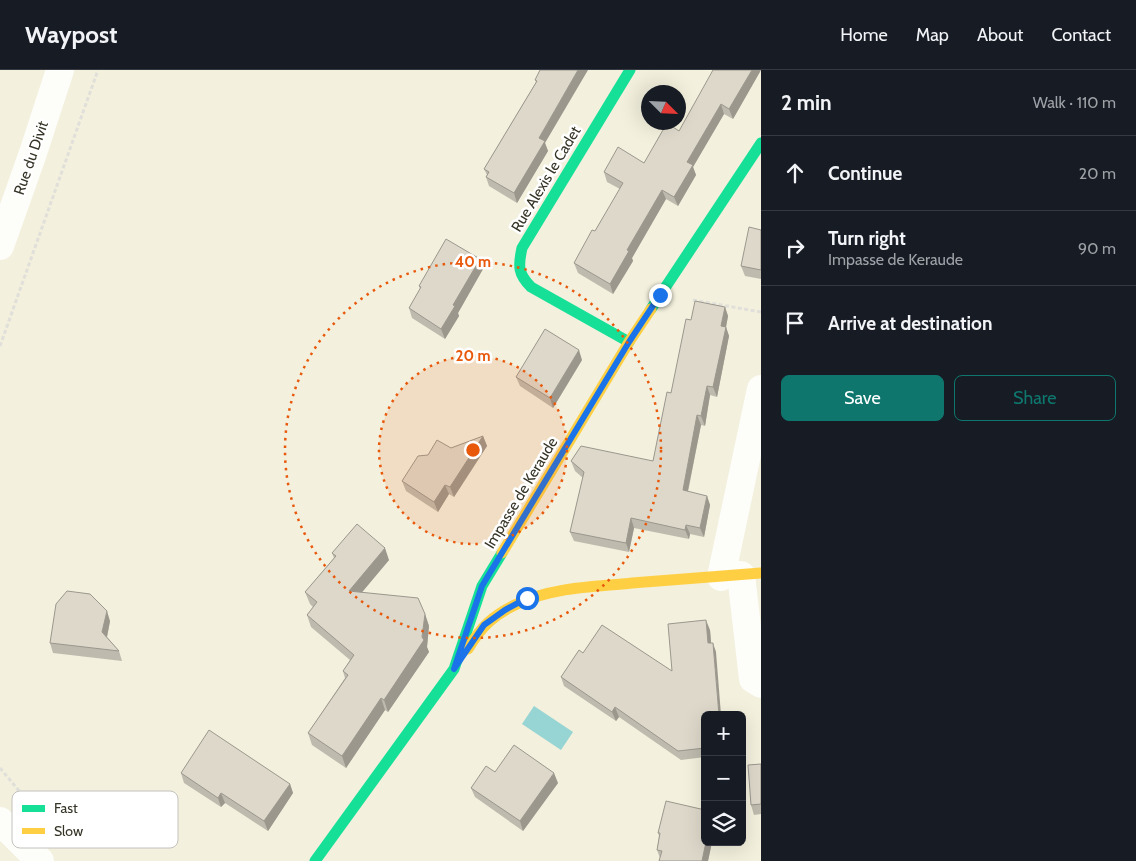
<!DOCTYPE html>
<meta charset="utf-8">
<style>
:root{--surface:#171b24;--page:#242831;--text:#f1f3f6;--muted:#9ea1a6;--line:#363941;--accent:#0f766e}
body{margin:0;font-family:Cabin,sans-serif;background:var(--page);color:var(--text)}
.controls{position:absolute;right:15px;bottom:15px;display:grid;overflow:hidden;border-radius:8px;box-shadow:0 5px 20px #0002}
.controls button{width:45px;height:45px;display:grid;place-items:center;padding:0;border:0;border-bottom:1px solid var(--line);background:var(--surface);color:var(--text);font:25px sans-serif}
.compass{position:absolute;left:641px;top:15px;width:45px;height:45px;border-radius:50%;background:var(--surface);box-shadow:0 5px 20px #0002;rotate:114deg}
.stop{position:absolute;width:15px;height:15px;margin:-11px;border:4px solid #1a73e8;border-radius:50%;background:#fff}
.stop.end{background:#1a73e8;border-color:#fff;box-shadow:0 1px 5px #0008}
.list{margin:0;padding:0;list-style:none}
h2{display:flex;justify-content:space-between;align-items:center;height:65px;margin:0;padding:0 20px;font-size:21px}
h2 small{font-size:16px;font-weight:400;color:var(--muted)}
.list li{display:grid;grid-template-columns:32px 1fr auto;gap:15px;align-items:center;box-sizing:border-box;height:75px;padding:0 20px;border-top:1px solid var(--line)}
.list b{display:block;font-size:19px;white-space:nowrap}
.list p{margin:0;font-size:16px;white-space:nowrap;color:var(--muted)}
.list em{font-size:16px;font-style:normal;color:var(--muted)}
.actions{display:flex;gap:10px;padding:15px 20px}
.actions a{flex:1;padding:11px 0;border:1px solid var(--accent);border-radius:8px;text-align:center;font-size:18px;color:var(--accent)}
.actions .main{background:var(--accent);color:#fff}
.icon{flex:none;width:28px;height:28px;fill:none;stroke:currentColor;stroke-width:2;stroke-linecap:round;stroke-linejoin:round}
.map{position:relative;flex:none;width:761px;height:791px;overflow:hidden}
header{display:flex;align-items:center;gap:30px;box-sizing:border-box;height:70px;padding:0 25px;background:var(--surface);border-bottom:1px solid var(--line)}
header strong{font-size:24px}
nav{display:flex;gap:28px;margin-inline-start:auto;font-size:18px}
main{display:flex}
aside{flex:1;background:var(--surface)}
.map>svg:first-child{display:block}
.water{fill:#97d4d4}
.lines{fill:none;stroke-linecap:round;stroke-linejoin:round}
.path{stroke:#e0dfd9;stroke-width:3;stroke-dasharray:4 2.5;stroke-linecap:butt}
.street{stroke:#fdfdfa;stroke-width:28}
.fast{stroke:#16e098;stroke-width:11}
.slow{stroke:#ffcf43;stroke-width:11}
.wall{fill:#bebaae}
.shaded-wall{fill:#9b978d}
.building{fill:#ddd8ca;stroke:#9b978d}
.route{stroke:#1a73e8;stroke-width:6}
.ring{fill:none;stroke:#e8590c;stroke-width:2.5;stroke-dasharray:2.5 5}
.labels{text-anchor:middle;dominant-baseline:central;stroke-width:5;stroke-linejoin:round;paint-order:stroke}
.street-label{font-size:15px;fill:#363426;stroke:#fff}
.key{fill:#fff;stroke:#c3c2be;stroke-width:1}
.key-label{font-size:14px;fill:#363426}
.centre{fill:#e8590c;stroke:#fff;stroke-width:2.5}
.ring-label{font-size:15px;text-anchor:middle;font-weight:bold;fill:#e8590c;stroke:#fff;stroke-width:5;stroke-linejoin:round;paint-order:stroke}
</style>
<header>
<strong>Waypost</strong>
<nav><a>Home</a><a>Map</a><a>About</a><a>Contact</a></nav>
</header>
<main>
<div class="map">
<svg width="761" height="791" viewBox="0 0 761 791">
<rect width="100%" height="100%" fill="#f3f0dd"/>
<path class="water" d="M534,636L573,662L561,680L522,654Z"/>
<g class="lines">
<g class="path">
<path d="M693,230L761,242"/>
<path d="M0,276L98,0"/>
<path d="M0,698L35,740"/>
</g>
<g class="street">
<path d="M0,176L33,83L60,0"/>
<path d="M741,505L753,609L761,614"/>
<path d="M721,507L761,319"/>
<path d="M0,751L40,791"/>
</g>
<g class="fast">
<path d="M651,239L761,73"/>
<path d="M629,272L531,217C518,204 518,196 522,178L630,0"/>
<path d="M315,791L454,599L482,516L502,483"/>
</g>
<g class="slow">
<path d="M502,483L629,272L651,239"/>
<path d="M468,579C481,557 493,545 517,534C553,517 594,517 632,513C675,510 718,506 761,503"/>
</g>
</g>
<g class="wall">
<path d="M540,0L545,73L548,81L517,133L489,116L486,107L487,105L484,99L536,12L535,10Z"/>
<path d="M761,0L733,49L724,44L693,97L696,105L678,136L666,129L632,188L633,191L613,224L578,203L574,193L595,161L620,119L607,112L604,102L644,93L679,61Z"/>
<path d="M761,160V209L745,206L741,196Z"/>
<path d="M480,189L483,199L458,243L459,246L445,269L412,248L409,238L420,219L419,216Z"/>
<path d="M725,237L728,246L726,257L729,266L717,327L710,325L705,356L701,355L688,422L707,426L710,435L704,467L690,464L689,469L634,458L629,482L574,471L570,462L583,408L575,401L571,391H653L691,250Z"/>
<path d="M582,290L553,338L520,316L516,307Z"/>
<path d="M483,366L487,376L454,427L449,424L438,442L406,421L402,411L428,385L451,378Z"/>
<path d="M332,483L389,490L362,522L425,544L429,556L427,577L429,582L388,642L385,640L346,698L312,675L308,663L345,608L343,601L350,590L311,557L307,545L313,537L310,534L305,522L334,488Z"/>
<path d="M110,551L107,567L119,581L122,591L53,583L50,573Z"/>
<path d="M710,560L711,573L716,582L705,645V687L681,690L619,647L616,651L564,616L561,607L583,583L672,601Z"/>
<path d="M761,694V744L754,745L751,735Z"/>
<path d="M495,702L558,713L523,761L475,727L471,718Z"/>
<path d="M181,703L290,714L293,723L268,761L225,733L221,737L184,713Z"/>
<path d="M658,763L705,772H712L708,791L660,788L657,780L659,766Z"/>
</g>
<g class="shaded-wall">
<path d="M578,0H588L545,73L548,81L517,133L514,123L539,68Z"/>
<path d="M752,0H761L733,49L729,39Z"/>
<path d="M721,34L724,44L693,97L696,105L678,136L674,127L687,92Z"/>
<path d="M662,120L666,129L632,188L633,191L613,224L610,214L627,180Z"/>
<path d="M480,189L483,199L458,243L459,246L445,269L441,259L453,235Z"/>
<path d="M725,237L728,246L726,257L729,266L717,327L713,317L721,256Z"/>
<path d="M579,280L582,290L553,338L550,328Z"/>
<path d="M707,316L710,325L705,356L701,346Z"/>
<path d="M697,345L701,355L686,430L683,420Z"/>
<path d="M483,366L487,376L454,427L450,417Z"/>
<path d="M445,415L449,424L438,442L434,432Z"/>
<path d="M707,426L710,435L704,467L700,458Z"/>
<path d="M631,448L634,458L629,482L626,473Z"/>
<path d="M686,455L690,464L689,469L685,460Z"/>
<path d="M385,478L389,490L353,533L349,521Z"/>
<path d="M107,541L110,551L106,572L102,562Z"/>
<path d="M425,544L429,556L427,577L429,582L388,642L384,630L422,567Z"/>
<path d="M706,550L710,560L712,583L708,573Z"/>
<path d="M713,573L716,582L721,645H719Z"/>
<path d="M381,628L385,640L346,698L342,686Z"/>
<path d="M615,637L619,647L616,651L612,642Z"/>
<path d="M554,703L558,713L523,761L520,751Z"/>
<path d="M290,714L293,723L268,761L264,751Z"/>
<path d="M221,723L225,733L221,737L218,728Z"/>
<path d="M706,772H712L708,791H702Z"/>
</g>
<g class="building">
<path d="M540,0H578L539,68L545,71L514,123L486,107L489,102L484,99L537,11L535,10Z"/>
<path d="M713,0H752L729,39L721,34L687,92L693,95L674,127L662,120L627,180L629,181L610,214L574,193L592,160L595,161L623,113L604,102L618,77L644,93L667,53L679,61Z"/>
<path d="M749,157L761,160V200L741,196Z"/>
<path d="M446,169L480,189L453,235L455,236L441,259L409,238L421,217L419,216Z"/>
<path d="M695,231L725,237L721,256L726,257L713,317L707,316L701,346L697,345L683,420L707,426L700,458L686,455L685,460L631,448L626,473L570,462L584,402L571,391L581,376L653,391L667,322L671,323L686,249L691,250Z"/>
<path d="M545,259L579,280L550,328L516,307Z"/>
<path d="M483,366L450,417L445,415L434,432L402,411L418,386L428,385L437,370L451,378Z"/>
<path d="M357,454L385,478L349,521L418,528L425,544L422,567L424,570L384,630L381,628L342,686L308,663L348,605L343,601L354,585L307,545L317,532L305,522L336,486L332,483Z"/>
<path d="M67,521L90,524L107,541L102,562L119,581L50,573L56,534Z"/>
<path d="M706,550L708,573H713L719,645H705V678L678,681L615,637L612,642L561,607L579,580L583,583L602,555L672,601L668,554Z"/>
<path d="M209,660L290,714L264,751L221,723L218,728L181,703Z"/>
<path d="M514,675L554,703L520,751L471,718L486,696L495,702Z"/>
<path d="M761,694V734L751,735L748,695Z"/>
<path d="M666,731L705,740V772H706L702,791H659L662,781L657,780L660,763H658Z"/>
</g>
<g class="lines">
<path class="route" d="M527,528L505,540L484,555L454,599L482,516L629,272L660,225"/>
</g>
<circle cx="473" cy="380" r="94" fill="#e8590c" fill-opacity=".12"/>
<g class="ring">
<circle cx="473" cy="380" r="94"/>
<circle cx="473" cy="380" r="188"/>
</g>
<g class="labels">
<g class="street-label">
<text transform="translate(31 88) rotate(-71)">Rue du Divit</text>
<text transform="translate(546 109) rotate(-59)">Rue Alexis le Cadet</text>
<text transform="translate(521 423) rotate(-59)">Impasse de Keraude</text>
</g>
</g>
<rect x="12" y="721" width="166" height="57" rx="8" class="key"/>
<rect x="22" y="735" width="23" height="7" fill="#16e098"/>
<rect x="22" y="758" width="23" height="6" fill="#ffcf43"/>
<g class="key-label">
<text x="54" y="743">Fast</text>
<text x="54" y="766">Slow</text>
</g>
<circle cx="473" cy="380" r="8" class="centre"/>
<g class="ring-label">
<text x="473" y="197">40 m</text>
<text x="473" y="291">20 m</text>
</g>
</svg>
<div class="controls">
<button>+</button>
<button>−</button>
<button><svg class="icon" aria-label="layers" viewBox="0 0 24 24"><path d="M12 4l9 5-9 5-9-5zM3 14l9 5 9-5"/></svg></button>
</div>
<svg class="compass" viewBox="-18 -18 36 36"><path d="M0-13l5 13h-10z" fill="#e53935"/><path d="M0 13l5-13h-10z" fill="#9ea1a6"/></svg>
<div class="stop" style="left:527px;top:528px"></div>
<div class="stop end" style="left:660px;top:225px"></div>
</div>
<aside>
<h2>2 min<small>Walk · 110 m</small></h2>
<ul class="list">
<li><svg class="icon" aria-label="ahead" viewBox="0 0 24 24"><path d="M12 20V5M6 11l6-6 6 6"/></svg><div><b>Continue</b></div><em>20 m</em></li>
<li><svg class="icon" aria-label="right" viewBox="0 0 24 24"><path d="M7 20v-9h11M14 6l5 5-5 5"/></svg><div><b>Turn right</b><p>Impasse de Keraude</p></div><em>90 m</em></li>
<li><svg class="icon" aria-label="arrive" viewBox="0 0 24 24"><path d="M6 21V4h12l-3 4 3 4H6"/></svg><div><b>Arrive at destination</b></div></li>
</ul>
<div class="actions"><a class="main">Save</a><a>Share</a></div>
</aside>
</main>
